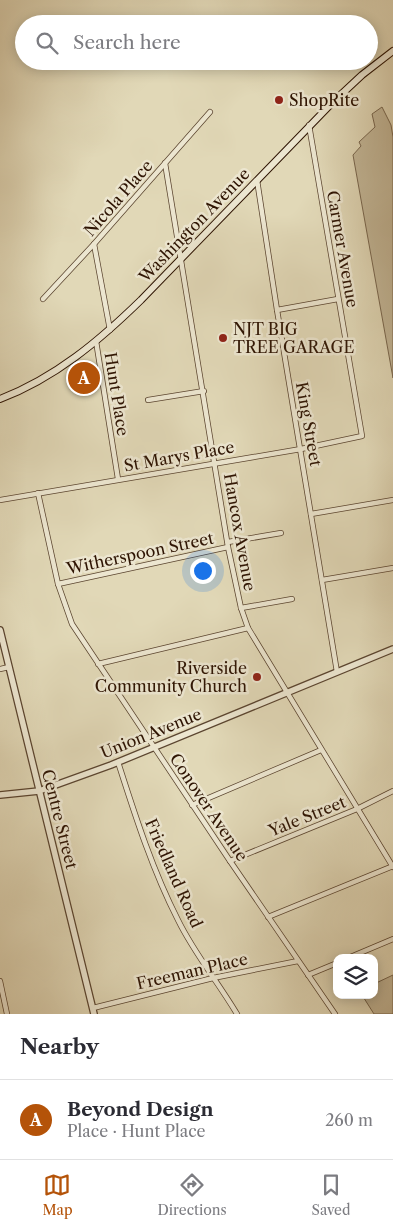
<!DOCTYPE html>
<meta charset="utf-8">
<style>
:root{--surface:#fff;--page:#f2f2f3;--text:#2b2b33;--muted:#7c7c81;--line:#e1e1e2;--accent:#b45309}
body{margin:0;font-family:"Libre Caslon Text",serif;background:var(--page);color:var(--text)}
.controls{position:absolute;right:15px;bottom:15px;display:grid;overflow:hidden;border-radius:10px;box-shadow:0 2px 12px #0003}
.controls button{width:45px;height:45px;display:grid;place-items:center;padding:0;border:0;border-bottom:1px solid var(--line);background:var(--surface);color:var(--text);font:25px sans-serif}
.you{position:absolute;left:202px;top:570px;width:18px;height:18px;margin:-12px;border:4px solid #fff;border-radius:50%;background:#1a73e8;box-shadow:0 0 0 8px #1a73e833}
.badge{display:grid;place-items:center;width:32px;height:32px;border-radius:50%;background:var(--accent);color:#fff;font-size:16px;font-weight:700}
.pin{position:absolute;translate:-50% -50%;border:2px solid #fff;box-shadow:0 1px 5px #0006}
.list{margin:0;padding:0;list-style:none}
h2{display:flex;justify-content:space-between;align-items:center;height:65px;margin:0;padding:0 20px;font-size:21px}
h2 small{font-size:16px;font-weight:400;color:var(--muted)}
.list li{display:grid;grid-template-columns:32px 1fr auto;gap:15px;align-items:center;box-sizing:border-box;height:80px;padding:0 20px;border-top:1px solid var(--line)}
.list b{display:block;font-size:19px;white-space:nowrap}
.list p{margin:0;font-size:16px;white-space:nowrap;color:var(--muted)}
.list em{font-size:16px;font-style:normal;color:var(--muted)}
.icon{flex:none;width:28px;height:28px;fill:none;stroke:currentColor;stroke-width:2;stroke-linecap:round;stroke-linejoin:round}
.map{position:relative;flex:none;width:393px;height:1014px;overflow:hidden}
.search{position:absolute;background:var(--surface);box-shadow:0 2px 12px #0003;left:15px;right:15px;top:15px;height:55px;display:flex;align-items:center;gap:12px;box-sizing:border-box;padding:0 18px;border-radius:28px;color:var(--muted);font-size:19px}
.sheet{height:145px;background:var(--surface)}
nav{display:flex;justify-content:space-around;align-items:center;box-sizing:border-box;height:70px;border-top:1px solid var(--line);background:var(--surface);font-size:14px;color:var(--muted)}
nav a{display:grid;justify-items:center;gap:2px}
nav .on{color:var(--accent)}
.map>svg:first-child{display:block}
.green{fill:#c3b798;stroke:#78664e}
.lines{fill:none;stroke-linecap:round;stroke-linejoin:round}
.minor-casing{stroke:#5b4530;stroke-width:6}
.tertiary-casing{stroke:#5b4530;stroke-width:8}
.secondary-casing{stroke:#2e1403;stroke-width:8}
.minor{stroke:#ece6d0;stroke-width:4.5}
.tertiary{stroke:#ece6d0;stroke-width:5.5}
.secondary{stroke:#ece6d0;stroke-width:6}
.poi-dot{fill:#8f2418;stroke:#ece6d0;stroke-width:2}
.labels{text-anchor:middle;dominant-baseline:central;stroke-width:5;stroke-linejoin:round;paint-order:stroke}
.poi-label{font-size:16px;fill:#2e1403;stroke:#ece6d0;text-anchor:start}
.street-label{font-size:16px;fill:#2e1403;stroke:#ece6d0}
</style>
<div class="map">
<svg width="393" height="1014" viewBox="0 0 393 1014">
<rect width="100%" height="100%" fill="#e1d8b7"/>
<filter id="stains"><feTurbulence type="fractalNoise" baseFrequency=".004" numOctaves="4"/><feColorMatrix values="0 0 0 0 .2 0 0 0 0 .09 0 0 0 0 .02 0 0 0 .5 -.17"/></filter>
<radialGradient id="worn" r=".72"><stop offset=".6" stop-color="#630" stop-opacity="0"/><stop offset="1" stop-color="#630" stop-opacity=".3"/></radialGradient>
<g class="green">
<path d="M382,107L391,125L393,137V378L353,155L361,146L359,142L375,127L372,114Z"/>
<path d="M393,975V1014H374L362,995H374V984Z"/>
</g>
<g class="lines">
<defs>
<g id="minor">
<path d="M165,163L228,547L241,608L248,628L393,867"/>
<path d="M257,180L277,310L337,672"/>
<path d="M94,244L110,330"/>
<path d="M43,299L94,244L210,112"/>
<path d="M277,310L338,299"/>
<path d="M96,341L118,479"/>
<path d="M148,400L204,391"/>
<path d="M38,493L58,584L72,624L230,861L335,1014"/>
<path d="M0,500L301,449L362,436L309,125"/>
<path d="M311,514L393,500"/>
<path d="M228,542L281,533"/>
<path d="M322,580L393,568"/>
<path d="M58,584L228,547"/>
<path d="M241,608L292,599"/>
<path d="M98,664L248,628"/>
<path d="M0,669L9,667"/>
<path d="M118,762C135,815 152,869 178,920C194,953 218,982 237,1014"/>
<path d="M192,805L321,750"/>
<path d="M230,861L357,809L393,791"/>
<path d="M268,917L393,866"/>
<path d="M348,958L393,939"/>
<path d="M308,975L337,963"/>
<path d="M0,981L7,1014"/>
<path d="M93,1008L213,978L298,961"/>
</g>
<g id="tertiary">
<path d="M0,630L94,1014"/>
<path d="M0,795L39,791L111,765L393,649"/>
</g>
<path id="secondary" d="M0,399C55,378 99,341 141,300L332,103L362,75L393,51"/>
</defs>
<use href="#minor" class="minor-casing"/>
<use href="#tertiary" class="tertiary-casing"/>
<use href="#secondary" class="secondary-casing"/>
<use href="#minor" class="minor"/>
<use href="#tertiary" class="tertiary"/>
<use href="#secondary" class="secondary"/>
</g>
<g class="poi-dot">
<circle cx="279" cy="100" r="5"/>
<circle cx="223" cy="338" r="5"/>
<circle cx="257" cy="677" r="5"/>
</g>
<g class="labels">
<g class="poi-label">
<text x="289" y="100">ShopRite</text>
<text x="233" y="329">NJT BIG<tspan x="233" dy="18">TREE GARAGE</tspan></text>
<text x="247" y="668" text-anchor="end">Riverside<tspan x="247" dy="18">Community Church</tspan></text>
</g>
<g class="street-label">
<text transform="translate(118 198) rotate(-49)">Nicola Place</text>
<text transform="translate(194 225) rotate(-46)">Washington Avenue</text>
<text transform="translate(343 249) rotate(80)">Carmer Avenue</text>
<text transform="translate(117 394) rotate(81)">Hunt Place</text>
<text transform="translate(309 424) rotate(80)">King Street</text>
<text transform="translate(179 456) rotate(-10)">St Marys Place</text>
<text transform="translate(240 532) rotate(80)">Hancox Avenue</text>
<text transform="translate(140 553) rotate(-12)">Witherspoon Street</text>
<text transform="translate(151 733) rotate(-22)">Union Avenue</text>
<text transform="translate(209 807) rotate(56)">Conover Avenue</text>
<text transform="translate(307 816) rotate(-22)">Yale Street</text>
<text transform="translate(60 819) rotate(76)">Centre Street</text>
<text transform="translate(174 873) rotate(66)">Friedland Road</text>
<text transform="translate(192 971) rotate(-13)">Freeman Place</text>
</g>
</g>
<rect width="100%" height="100%" filter="url(#stains)"/>
<rect width="100%" height="100%" fill="url(#worn)"/>
</svg>
<div class="controls">
<button><svg class="icon" aria-label="layers" viewBox="0 0 24 24"><path d="M12 4l9 5-9 5-9-5zM3 14l9 5 9-5"/></svg></button>
</div>
<div class="you"></div>
<div class="pin badge" style="left:84px;top:378px">A</div>
<div class="search"><svg class="icon" aria-label="search" viewBox="0 0 24 24"><circle cx="10" cy="10" r="6"/><path d="M15 15l6 6"/></svg>Search here</div>
</div>
<section class="sheet">
<h2>Nearby<small></small></h2>
<ul class="list">
<li><span class="badge">A</span><div><b>Beyond Design</b><p>Place · Hunt Place</p></div><em>260 m</em></li>
</ul>
</section>
<nav>
<a class="on"><svg class="icon" aria-label="map" viewBox="0 0 24 24"><path d="M3 6l6-2 6 2 6-2v14l-6 2-6-2-6 2zM9 4v14M15 6v14"/></svg>Map</a>
<a><svg class="icon" aria-label="directions" viewBox="0 0 24 24"><path d="M12 3l9 9-9 9-9-9zM9 14v-3h6M13 9l2 2-2 2"/></svg>Directions</a>
<a><svg class="icon" aria-label="saved" viewBox="0 0 24 24"><path d="M7 4h10v16l-5-4-5 4z"/></svg>Saved</a>
</nav>
